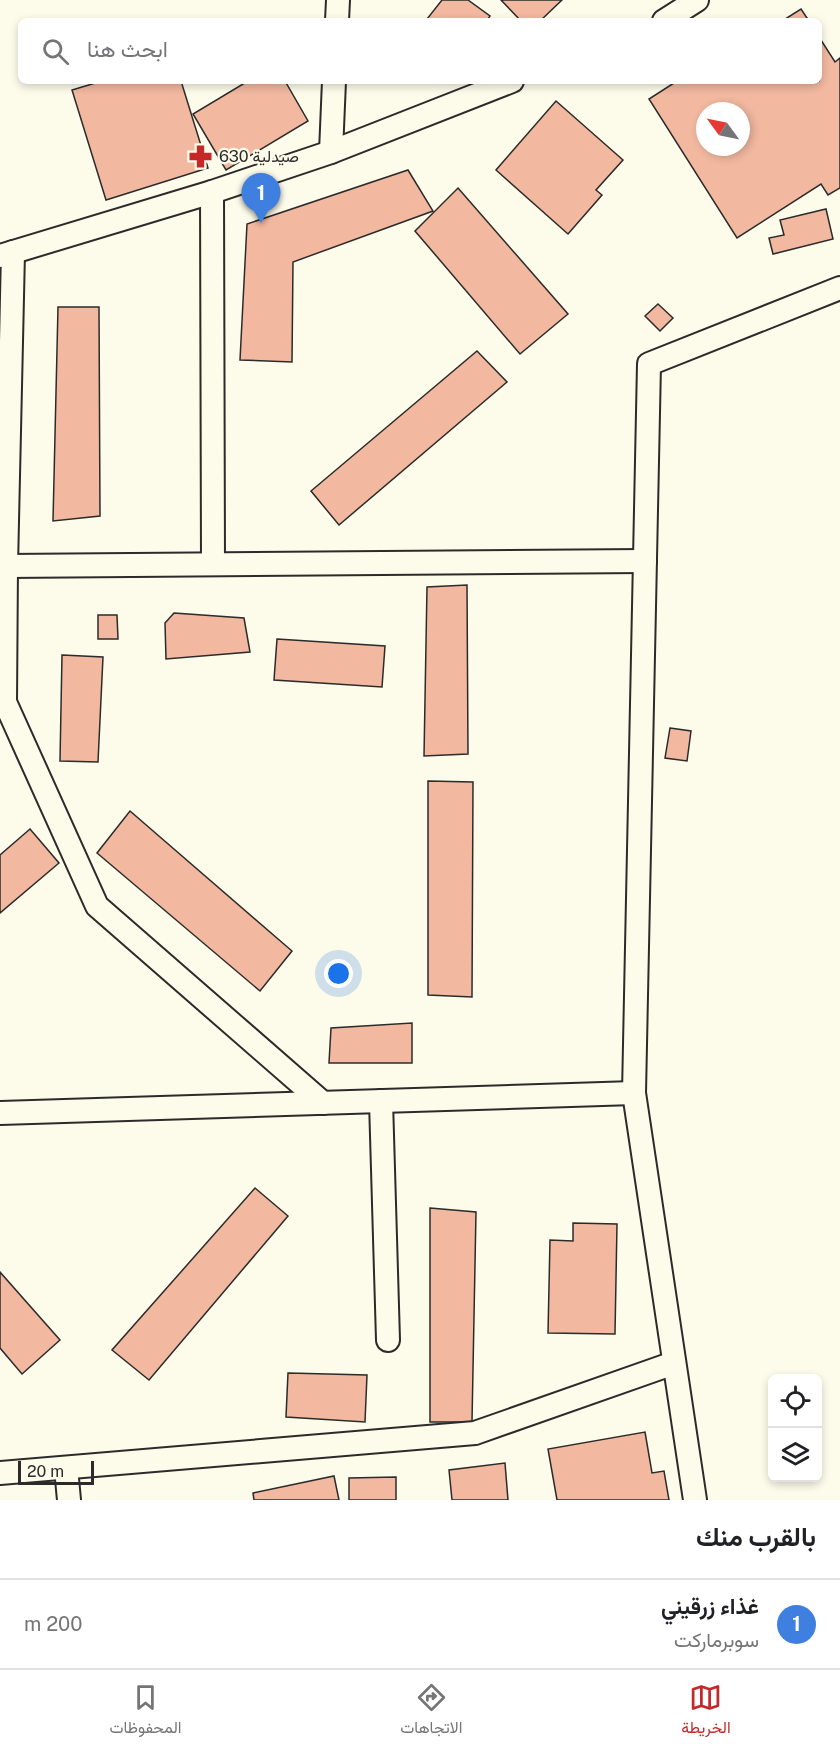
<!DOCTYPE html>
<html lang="ar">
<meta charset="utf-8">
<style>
:root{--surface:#fff;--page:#f6f6f6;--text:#202124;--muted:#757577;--line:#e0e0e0;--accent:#c62828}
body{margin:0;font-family:"Public Sans",Vazirmatn,sans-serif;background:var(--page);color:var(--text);direction:rtl}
.controls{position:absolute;right:18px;bottom:18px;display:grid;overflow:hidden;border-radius:9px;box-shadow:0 3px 9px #0003}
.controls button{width:54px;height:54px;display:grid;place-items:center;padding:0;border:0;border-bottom:2px solid var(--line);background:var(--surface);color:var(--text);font:30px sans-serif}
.compass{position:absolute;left:696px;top:102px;width:54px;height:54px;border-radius:50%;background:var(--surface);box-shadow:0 3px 9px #0003;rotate:303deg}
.scale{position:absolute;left:18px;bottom:15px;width:76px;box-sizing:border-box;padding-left:6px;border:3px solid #2b2b2b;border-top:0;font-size:16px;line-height:21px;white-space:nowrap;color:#2b2b2b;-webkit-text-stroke:4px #fdfbea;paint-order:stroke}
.you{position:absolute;left:339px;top:974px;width:21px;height:21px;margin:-15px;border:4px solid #fff;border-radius:50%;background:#1a73e8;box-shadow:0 0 0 9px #1a73e833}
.badge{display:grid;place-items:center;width:39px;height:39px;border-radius:50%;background:var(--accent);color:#fff;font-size:20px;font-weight:700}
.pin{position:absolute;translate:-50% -50px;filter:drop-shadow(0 2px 3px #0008)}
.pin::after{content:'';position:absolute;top:32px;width:21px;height:18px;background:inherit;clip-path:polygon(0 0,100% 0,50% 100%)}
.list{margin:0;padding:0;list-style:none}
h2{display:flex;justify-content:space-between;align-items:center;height:78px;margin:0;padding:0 24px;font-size:26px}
h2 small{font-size:20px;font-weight:400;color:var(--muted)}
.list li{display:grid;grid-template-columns:39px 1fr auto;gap:18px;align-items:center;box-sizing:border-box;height:90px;padding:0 24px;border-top:2px solid var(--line)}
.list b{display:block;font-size:22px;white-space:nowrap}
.list p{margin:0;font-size:20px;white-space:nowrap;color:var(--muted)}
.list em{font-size:20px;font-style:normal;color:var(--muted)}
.icon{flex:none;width:33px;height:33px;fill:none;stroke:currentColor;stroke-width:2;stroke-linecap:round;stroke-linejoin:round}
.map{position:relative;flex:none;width:840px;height:1500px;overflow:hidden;direction:ltr}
.search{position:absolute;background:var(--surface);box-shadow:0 3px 9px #0003;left:18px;right:18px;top:18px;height:66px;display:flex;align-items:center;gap:15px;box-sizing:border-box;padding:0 21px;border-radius:9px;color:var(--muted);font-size:22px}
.sheet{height:168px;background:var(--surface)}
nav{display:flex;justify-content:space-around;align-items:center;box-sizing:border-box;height:84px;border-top:2px solid var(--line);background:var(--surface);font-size:16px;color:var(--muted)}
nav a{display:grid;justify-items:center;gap:3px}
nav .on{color:var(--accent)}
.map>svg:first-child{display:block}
.building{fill:#f2b8a0;stroke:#2b2b2b;stroke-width:1.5;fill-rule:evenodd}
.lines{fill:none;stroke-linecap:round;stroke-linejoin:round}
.minor-casing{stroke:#2b2b2b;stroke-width:26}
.minor{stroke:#fdfbea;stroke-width:22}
.labels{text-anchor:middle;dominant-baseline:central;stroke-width:4.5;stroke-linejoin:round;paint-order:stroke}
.poi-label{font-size:16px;fill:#2b2b2b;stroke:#fdfbea;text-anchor:start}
</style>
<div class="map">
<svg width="840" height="1500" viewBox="0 0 840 1500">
<rect width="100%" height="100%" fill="#fdfbea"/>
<g class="building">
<path d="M442,0H468L490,16L487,21H428L427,19Z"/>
<path d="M501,0H562L540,21H521Z"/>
<path d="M801,9L809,21H782Z"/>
<path d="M819,37L835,62L840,58V188L828,195L821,184L737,238L649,99L677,81H819ZM705,111H741V147H705Z"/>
<path d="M102,81H181L208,168L106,200L72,90Z"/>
<path d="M248,81H285L308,121L226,170L193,114Z"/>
<path d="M556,101L623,160L596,190L602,195L568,234L496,170Z"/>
<path d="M408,170L433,211L293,262L292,362L240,360L247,224Z"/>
<path d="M458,188L568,314L520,354L415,231Z"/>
<path d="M826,209L833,239L773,254L769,238L784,235L780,220Z"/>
<path d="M658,304L673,318L660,331L645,316Z"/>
<path d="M58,307H99L100,516L53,521Z"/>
<path d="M477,351L507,382L339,525L311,491Z"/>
<path d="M467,585L468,754L424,756L427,587Z"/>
<path d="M174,613L244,618L250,652L166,659L165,623Z"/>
<path d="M98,615H117L118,639H98Z"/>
<path d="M277,639L385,646L382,687L274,680Z"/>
<path d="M62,655L103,657L98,762L60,761Z"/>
<path d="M670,728L691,731L687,761L665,758Z"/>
<path d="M428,781L473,782L472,997L428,995Z"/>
<path d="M130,811L292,951L260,991L97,853Z"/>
<path d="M30,829L59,863L0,913V855Z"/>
<path d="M412,1023V1063H329L331,1028Z"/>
<path d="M255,1188L288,1216L149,1380L112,1350Z"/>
<path d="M430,1208L476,1212L472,1422H430Z"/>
<path d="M573,1223L617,1224L615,1334L548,1333L550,1240L573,1241Z"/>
<path d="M0,1272L60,1340L22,1374L0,1348Z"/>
<path d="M288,1373L367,1375L365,1422L286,1417Z"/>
<path d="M645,1432L652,1473L664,1471L669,1500H557L548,1449Z"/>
<path d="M505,1463L508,1500H452L449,1470Z"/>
<path d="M334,1476L339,1500H254L253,1493Z"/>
<path d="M396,1477V1500H349V1478Z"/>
</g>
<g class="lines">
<defs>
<g id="minor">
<path d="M337,21L338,0"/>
<path d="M664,21L697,0"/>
<path d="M331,152L334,81"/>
<path d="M212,192L213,564"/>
<path d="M13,252L6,566L5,702L97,906L323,1103"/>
<path d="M0,256L212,192L331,152L512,81"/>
<path d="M6,566L645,561"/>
<path d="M381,1101L388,1340"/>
<path d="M0,1113L634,1093"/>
<path d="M66,1468L69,1500"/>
<path d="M0,1473L475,1433L674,1363"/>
<path d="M695,1500L634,1093L649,364L840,288"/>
</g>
</defs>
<use href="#minor" class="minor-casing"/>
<use href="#minor" class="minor"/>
</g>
<defs>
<symbol id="pharmacy-bare" viewBox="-9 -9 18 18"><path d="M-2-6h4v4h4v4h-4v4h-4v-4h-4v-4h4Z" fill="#c62828" stroke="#fdfbea" stroke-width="2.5" paint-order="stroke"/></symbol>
</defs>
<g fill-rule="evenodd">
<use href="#pharmacy-bare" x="184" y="140" width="33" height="33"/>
</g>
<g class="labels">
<g class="poi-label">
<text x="219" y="156">صيدلية 630</text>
</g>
</g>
</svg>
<div class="controls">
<button><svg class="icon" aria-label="locate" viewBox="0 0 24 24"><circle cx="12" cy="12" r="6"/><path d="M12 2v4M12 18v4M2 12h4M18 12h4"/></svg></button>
<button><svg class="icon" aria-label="layers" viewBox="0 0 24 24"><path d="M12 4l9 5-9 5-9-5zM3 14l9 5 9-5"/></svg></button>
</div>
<svg class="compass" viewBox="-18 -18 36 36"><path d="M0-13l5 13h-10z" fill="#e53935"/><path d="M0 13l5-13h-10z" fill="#757577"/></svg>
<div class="scale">20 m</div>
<div class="you"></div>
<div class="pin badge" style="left:261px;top:223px;background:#3f7fe0">1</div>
<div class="search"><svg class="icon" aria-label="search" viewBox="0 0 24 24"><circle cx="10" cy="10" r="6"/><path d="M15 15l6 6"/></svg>ابحث هنا</div>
</div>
<section class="sheet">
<h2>بالقرب منك<small></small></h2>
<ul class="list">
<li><span class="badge" style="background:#3f7fe0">1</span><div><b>غذاء زرقيني</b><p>سوبرماركت</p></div><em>200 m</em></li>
</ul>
</section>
<nav>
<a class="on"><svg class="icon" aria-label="map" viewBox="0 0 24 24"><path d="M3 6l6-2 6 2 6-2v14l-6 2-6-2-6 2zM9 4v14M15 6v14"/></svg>الخريطة</a>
<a><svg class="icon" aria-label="directions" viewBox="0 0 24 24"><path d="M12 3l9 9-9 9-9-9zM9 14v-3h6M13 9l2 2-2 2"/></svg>الاتجاهات</a>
<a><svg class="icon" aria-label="saved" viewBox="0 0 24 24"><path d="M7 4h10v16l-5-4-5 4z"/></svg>المحفوظات</a>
</nav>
